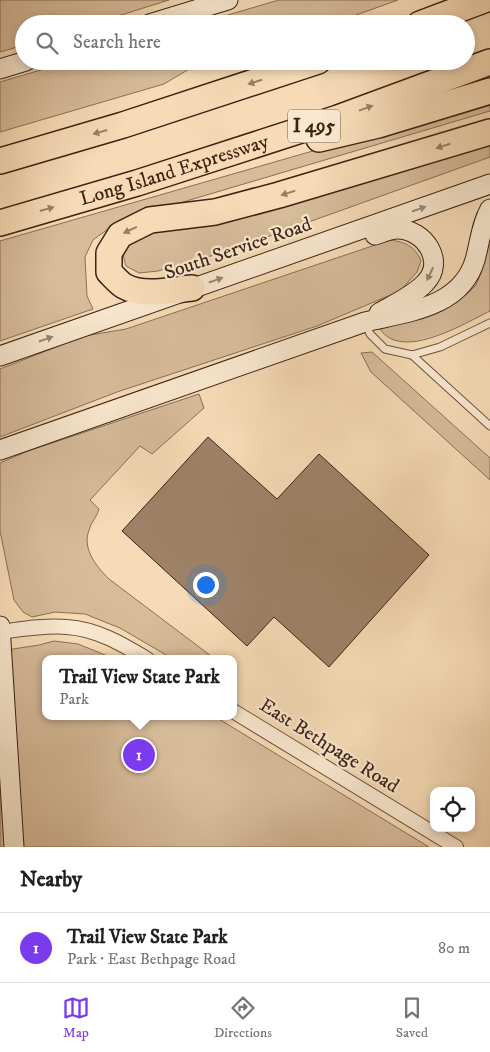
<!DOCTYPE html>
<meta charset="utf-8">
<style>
:root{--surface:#fff;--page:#f2f2f2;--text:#202124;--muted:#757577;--line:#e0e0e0;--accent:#7c3aed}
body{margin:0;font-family:"IM FELL DW Pica",serif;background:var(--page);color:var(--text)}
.controls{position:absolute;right:15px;bottom:15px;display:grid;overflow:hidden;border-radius:10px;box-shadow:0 2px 8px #0003}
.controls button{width:45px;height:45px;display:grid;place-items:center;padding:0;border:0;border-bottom:1px solid var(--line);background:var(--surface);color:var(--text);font:25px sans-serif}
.you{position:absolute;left:205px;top:584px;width:18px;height:18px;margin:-12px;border:4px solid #fff;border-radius:50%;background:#1a73e8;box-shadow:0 0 0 8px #1a73e833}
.badge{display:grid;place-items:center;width:32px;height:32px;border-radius:50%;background:var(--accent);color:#fff;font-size:16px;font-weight:700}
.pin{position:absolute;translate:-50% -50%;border:2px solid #fff;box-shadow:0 1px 5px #0006}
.popup{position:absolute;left:42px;top:655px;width:195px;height:65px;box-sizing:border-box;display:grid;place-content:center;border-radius:10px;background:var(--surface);filter:drop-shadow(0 1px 4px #0005);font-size:16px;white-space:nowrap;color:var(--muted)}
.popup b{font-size:19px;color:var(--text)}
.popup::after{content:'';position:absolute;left:50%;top:100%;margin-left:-10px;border:10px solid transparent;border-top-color:var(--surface)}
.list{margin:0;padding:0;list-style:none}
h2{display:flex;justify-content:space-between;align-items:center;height:65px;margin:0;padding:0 20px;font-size:21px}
h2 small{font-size:16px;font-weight:400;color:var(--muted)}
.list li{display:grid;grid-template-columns:32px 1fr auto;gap:15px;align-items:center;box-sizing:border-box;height:70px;padding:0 20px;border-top:1px solid var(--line)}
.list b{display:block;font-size:19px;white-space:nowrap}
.list p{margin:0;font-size:16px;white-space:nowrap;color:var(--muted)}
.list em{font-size:16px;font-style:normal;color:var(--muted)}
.icon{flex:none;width:28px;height:28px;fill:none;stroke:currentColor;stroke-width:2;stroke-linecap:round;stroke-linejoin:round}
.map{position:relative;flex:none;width:490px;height:847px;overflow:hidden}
.search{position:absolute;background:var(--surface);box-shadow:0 2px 8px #0003;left:15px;right:15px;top:15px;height:55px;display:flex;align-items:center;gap:12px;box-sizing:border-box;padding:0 18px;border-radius:28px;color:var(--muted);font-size:19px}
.sheet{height:135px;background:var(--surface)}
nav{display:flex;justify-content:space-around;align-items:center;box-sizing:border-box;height:70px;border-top:1px solid var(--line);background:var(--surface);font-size:14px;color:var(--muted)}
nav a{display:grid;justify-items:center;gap:2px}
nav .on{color:var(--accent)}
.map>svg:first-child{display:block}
.green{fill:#d7bc9a;stroke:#8a6f56}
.building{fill:#9e8268;stroke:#3e2213}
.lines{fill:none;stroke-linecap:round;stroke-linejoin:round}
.service-casing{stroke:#6c503c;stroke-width:9}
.minor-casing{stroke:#6c503c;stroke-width:16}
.secondary-casing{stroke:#3e2213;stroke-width:21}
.motorway-casing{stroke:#3e2213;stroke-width:28}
.service{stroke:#f9e8d0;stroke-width:7}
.minor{stroke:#f9e8d0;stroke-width:14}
.secondary{stroke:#f9e8d0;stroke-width:19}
.motorway{stroke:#f6dbb6;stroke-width:25}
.oneway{fill:#9a7e64}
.oneway2{fill:#9c8572}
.labels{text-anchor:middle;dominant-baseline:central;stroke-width:4.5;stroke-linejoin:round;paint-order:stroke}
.shield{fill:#f9e8d0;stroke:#765d4c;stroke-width:1}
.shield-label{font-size:19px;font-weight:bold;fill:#3e2213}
.street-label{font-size:20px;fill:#3e2213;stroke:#f9e8d0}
</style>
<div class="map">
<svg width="490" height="847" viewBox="0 0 490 847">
<rect width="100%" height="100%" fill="#f6dbb6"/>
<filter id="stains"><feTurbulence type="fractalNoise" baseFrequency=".004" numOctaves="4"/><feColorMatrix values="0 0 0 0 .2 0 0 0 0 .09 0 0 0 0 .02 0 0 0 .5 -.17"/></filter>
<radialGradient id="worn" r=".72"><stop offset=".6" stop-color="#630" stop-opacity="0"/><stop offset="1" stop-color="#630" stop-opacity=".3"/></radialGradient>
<g class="green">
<path d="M0,0H169L92,24H24V45L0,52Z"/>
<path d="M279,0H398L331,24H197Z"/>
<path d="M71,61H226L206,68L201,62L164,84L0,132V82Z"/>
<path d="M490,100V111L119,221L93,240L85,257L87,296L93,309L0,341V241Z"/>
<path d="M490,138V157L228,251L158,271L139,273L126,266C120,248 123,242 138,231Z"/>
<path d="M490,222V311C465,323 402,362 380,329L454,300L467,294L476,285L481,273L487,231Z"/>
<path d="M390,240C405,242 415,246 421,261L417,272L400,291L317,326L117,392L0,437V369L84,336L126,329Z"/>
<path d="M372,352L490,458V480L371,372L361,353Z"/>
<path d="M199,394L204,408L152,454L140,446L90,500L99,509C97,517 91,522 89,530C82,549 96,566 109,579L215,659H173L120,628L85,614L55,612L32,617L23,612L14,600L0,531V463L28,451Z"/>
<path d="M54,641L78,644L115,659H45V716H214L429,847H0V651L39,645Z"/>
</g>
<path class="building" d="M208,437L277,499L319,454L429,555L329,667L274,617L247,646L122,531Z"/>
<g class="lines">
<defs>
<g id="service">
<path d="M365,322L370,334L385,349L412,355L440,347L490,323"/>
<path d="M412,355L490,426"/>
</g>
<g id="minor">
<path d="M1,632C22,629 46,625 67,627C97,629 122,644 147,659"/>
<path d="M233,711L456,847"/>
</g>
<g id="secondary">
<path d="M149,24L228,0"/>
<path d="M0,69L26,61"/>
<path d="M375,235C382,233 390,229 397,229C425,229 446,262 425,283C414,295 393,305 379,313"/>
<path d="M0,356L490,184"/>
<path d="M0,450L365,322C406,312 461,308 475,260C480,242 481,225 490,209"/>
<path d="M0,626L14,847"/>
</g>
<g id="motorway">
<path d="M420,24L484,0"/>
<path d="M319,139L378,125L490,91"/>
<path d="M0,161L123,125L318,61"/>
<path id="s1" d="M0,223L137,183L338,118L490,62"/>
<path d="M192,288C171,290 143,297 124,286C119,283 114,277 109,272V253L120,235L150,220L215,212L279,195L490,132"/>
</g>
</defs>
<use href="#service" class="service-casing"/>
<use href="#minor" class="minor-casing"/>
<use href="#secondary" class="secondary-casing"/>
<use href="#motorway" class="motorway-casing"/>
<use href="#service" class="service"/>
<use href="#minor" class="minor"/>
<use href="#secondary" class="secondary"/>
<use href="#motorway" class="motorway"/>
</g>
<defs><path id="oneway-solid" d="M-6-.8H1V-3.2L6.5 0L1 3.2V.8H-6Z" transform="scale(1.25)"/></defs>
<g class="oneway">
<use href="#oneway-solid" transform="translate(255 82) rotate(162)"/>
<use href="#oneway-solid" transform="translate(366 108) rotate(-20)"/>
<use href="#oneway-solid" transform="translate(100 132) rotate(164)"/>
<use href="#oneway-solid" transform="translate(443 146) rotate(163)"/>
<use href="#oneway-solid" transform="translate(288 193) rotate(163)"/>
<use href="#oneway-solid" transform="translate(47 209) rotate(-16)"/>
<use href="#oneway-solid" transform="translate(130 230) rotate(155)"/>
</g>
<g class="oneway2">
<use href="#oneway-solid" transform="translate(419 209) rotate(-19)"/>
<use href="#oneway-solid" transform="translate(430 274) rotate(115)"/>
<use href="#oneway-solid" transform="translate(216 280) rotate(-19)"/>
<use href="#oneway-solid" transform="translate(46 339) rotate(-19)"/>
</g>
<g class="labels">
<rect class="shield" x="288" y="109.5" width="52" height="33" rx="4"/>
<g class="shield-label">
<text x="314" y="126">I 495</text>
</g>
<g class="street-label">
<text stroke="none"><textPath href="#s1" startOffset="182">Long Island Expressway</textPath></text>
<text transform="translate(238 249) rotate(-19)">South Service Road</text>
<text transform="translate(329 746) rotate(32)">East Bethpage Road</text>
</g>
</g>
<rect width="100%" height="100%" filter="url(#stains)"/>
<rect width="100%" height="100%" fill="url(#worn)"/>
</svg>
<div class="controls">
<button><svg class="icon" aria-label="locate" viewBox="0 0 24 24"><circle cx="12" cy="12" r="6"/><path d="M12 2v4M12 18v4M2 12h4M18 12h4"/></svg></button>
</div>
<div class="you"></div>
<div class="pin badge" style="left:139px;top:755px">1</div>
<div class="popup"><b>Trail View State Park</b>Park</div>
<div class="search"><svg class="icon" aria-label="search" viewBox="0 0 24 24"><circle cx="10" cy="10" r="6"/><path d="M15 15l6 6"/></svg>Search here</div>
</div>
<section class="sheet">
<h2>Nearby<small></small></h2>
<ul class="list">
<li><span class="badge">1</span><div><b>Trail View State Park</b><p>Park · East Bethpage Road</p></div><em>80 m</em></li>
</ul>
</section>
<nav>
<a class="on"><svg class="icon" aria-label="map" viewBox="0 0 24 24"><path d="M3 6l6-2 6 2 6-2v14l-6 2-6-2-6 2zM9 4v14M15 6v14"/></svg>Map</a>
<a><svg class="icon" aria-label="directions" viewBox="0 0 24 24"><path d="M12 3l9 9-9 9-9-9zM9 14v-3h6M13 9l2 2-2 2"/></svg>Directions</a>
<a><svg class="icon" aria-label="saved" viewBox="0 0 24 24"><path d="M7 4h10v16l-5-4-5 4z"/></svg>Saved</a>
</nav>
